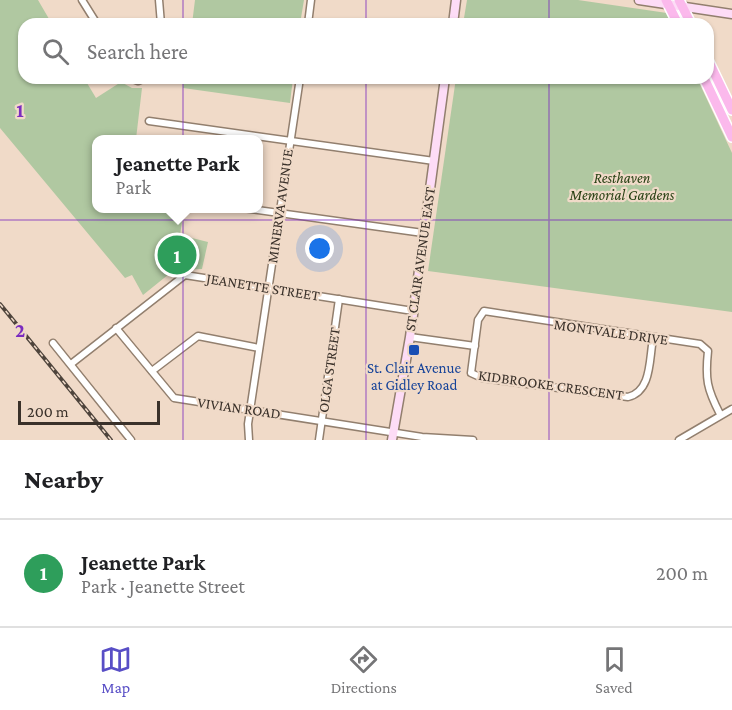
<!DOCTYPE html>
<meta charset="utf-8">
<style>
:root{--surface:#fff;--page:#f2f2f2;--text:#202124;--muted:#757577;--line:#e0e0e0;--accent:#584ec6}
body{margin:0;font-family:"Crimson Pro",serif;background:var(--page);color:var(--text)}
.scale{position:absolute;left:18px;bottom:15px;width:142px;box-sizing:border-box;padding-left:6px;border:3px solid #3a312a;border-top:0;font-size:16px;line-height:21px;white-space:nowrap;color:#3a312a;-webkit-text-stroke:4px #f0dac8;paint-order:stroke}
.you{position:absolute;left:320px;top:249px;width:21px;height:21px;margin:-15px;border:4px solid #fff;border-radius:50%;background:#1a73e8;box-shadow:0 0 0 9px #1a73e833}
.badge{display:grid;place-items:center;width:39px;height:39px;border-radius:50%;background:var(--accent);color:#fff;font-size:20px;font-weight:700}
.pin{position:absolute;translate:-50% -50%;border:3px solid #fff;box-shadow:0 2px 6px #0006}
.popup{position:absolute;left:92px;top:135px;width:171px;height:78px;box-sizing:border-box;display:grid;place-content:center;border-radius:12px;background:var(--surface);filter:drop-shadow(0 2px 4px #0005);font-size:20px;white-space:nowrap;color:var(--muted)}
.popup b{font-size:22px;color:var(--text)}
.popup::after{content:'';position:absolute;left:50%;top:100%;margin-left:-12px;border:12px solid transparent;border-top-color:var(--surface)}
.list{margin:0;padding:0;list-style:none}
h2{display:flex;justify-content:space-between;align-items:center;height:78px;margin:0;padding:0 24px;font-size:26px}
h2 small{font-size:20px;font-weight:400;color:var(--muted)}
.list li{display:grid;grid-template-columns:39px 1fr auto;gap:18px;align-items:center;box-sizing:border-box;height:108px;padding:0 24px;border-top:2px solid var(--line)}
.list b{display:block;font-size:22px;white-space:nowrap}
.list p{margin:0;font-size:20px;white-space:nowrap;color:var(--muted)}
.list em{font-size:20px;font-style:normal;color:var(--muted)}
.icon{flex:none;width:33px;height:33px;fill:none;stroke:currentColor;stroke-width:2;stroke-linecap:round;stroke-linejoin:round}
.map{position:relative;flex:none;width:732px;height:440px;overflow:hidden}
.search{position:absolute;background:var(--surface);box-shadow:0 2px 4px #0004;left:18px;right:18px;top:18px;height:66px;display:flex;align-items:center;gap:15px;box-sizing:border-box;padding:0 21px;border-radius:18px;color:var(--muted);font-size:22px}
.sheet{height:186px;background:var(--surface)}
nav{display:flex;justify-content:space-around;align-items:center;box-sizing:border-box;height:84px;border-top:2px solid var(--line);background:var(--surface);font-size:16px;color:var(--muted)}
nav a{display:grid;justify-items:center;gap:3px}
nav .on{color:var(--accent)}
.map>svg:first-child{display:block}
.green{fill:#b0c8a1}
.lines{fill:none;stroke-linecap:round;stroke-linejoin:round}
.street-casing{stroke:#927f6e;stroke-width:9}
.secondary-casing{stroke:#927f6e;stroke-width:11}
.primary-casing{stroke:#fff;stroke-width:12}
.street{stroke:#fff;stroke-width:6}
.secondary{stroke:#fddcf6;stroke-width:8}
.primary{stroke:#fbb9ec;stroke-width:9}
.rail-casing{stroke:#4e443c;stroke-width:4}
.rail{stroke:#f0dac8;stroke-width:1.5;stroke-dasharray:4.5;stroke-linecap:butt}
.grid{fill:none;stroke:#7b2cbf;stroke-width:1.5;stroke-opacity:0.55}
.transit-dot{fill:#1a4fb4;stroke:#f0dac8;stroke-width:2}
.labels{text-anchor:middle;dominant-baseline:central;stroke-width:4.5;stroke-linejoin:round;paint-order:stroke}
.park-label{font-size:15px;font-style:italic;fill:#274013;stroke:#f0dac8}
.street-label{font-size:15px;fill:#3a312a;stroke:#f0dac8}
.transit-label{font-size:15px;fill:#164399;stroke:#f0dac8}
.grid-label{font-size:20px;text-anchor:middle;font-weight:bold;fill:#7b2cbf;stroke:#f0dac8;stroke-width:4.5;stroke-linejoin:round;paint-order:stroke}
</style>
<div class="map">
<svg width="732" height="440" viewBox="0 0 732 440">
<rect width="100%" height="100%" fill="#f0dac8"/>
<g class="green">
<path d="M0,0H38L52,24H24V78H84L96,98L121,82L132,88H142L136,139L96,140V208L184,209L180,235L208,242L202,269L174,270L143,295L132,275L125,278L0,128Z"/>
<path d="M195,0H304L300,24H192Z"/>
<path d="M467,0H578L667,13L672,24H463Z"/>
<path d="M184,78H293L290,103L183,88Z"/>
<path d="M456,78H697L732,153V312L428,271Z"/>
</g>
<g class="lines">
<defs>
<g id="street">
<path d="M82,0L97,24"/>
<path d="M159,0L161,24"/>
<path d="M308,24L311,0"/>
<path d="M130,78L138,81L145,78"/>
<path d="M149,121L434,161"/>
<path d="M243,208L423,233"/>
<path d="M116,328L174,398L422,437L473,440"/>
<path d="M410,337L475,346"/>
<path d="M653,339C649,359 652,391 628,397L482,378L471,373L478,320L484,311L700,344L708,351C705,379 707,389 720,414"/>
<path d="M53,343L131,440"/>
<path d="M71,364L185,275L413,311"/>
<path d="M152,371L198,336L259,348"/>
<path d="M249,440L248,424L300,78"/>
<path d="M319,440L339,299"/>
<path d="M679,440L732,409"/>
</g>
<g id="secondary">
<path d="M639,0L732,14"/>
<path d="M453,24L456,0"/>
<path d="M392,440L410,337L445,78"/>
</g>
<g id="primary">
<path d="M666,0L678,24"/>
<path d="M679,0L691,24"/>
<path d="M708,60L732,110"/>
<path d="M704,78L732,137"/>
</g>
</defs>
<use href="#street" class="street-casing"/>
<use href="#secondary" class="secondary-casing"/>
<use href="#primary" class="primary-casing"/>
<use href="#street" class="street"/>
<use href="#secondary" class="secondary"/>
<use href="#primary" class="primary"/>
<defs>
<path id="rail" d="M0,304L111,440"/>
</defs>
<use href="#rail" class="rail-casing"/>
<use href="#rail" class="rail"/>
</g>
<path class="grid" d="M183,0V24M366,0V24M549,0V24M183,78V440M366,78V440M549,78V440M0,220H732"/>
<rect class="transit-dot" x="408" y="344" width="12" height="12" rx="3"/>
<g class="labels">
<g class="park-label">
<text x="622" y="178">Resthaven<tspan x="622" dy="17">Memorial Gardens</tspan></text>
</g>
<g class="street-label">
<text transform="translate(280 206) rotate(-82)">MINERVA AVENUE</text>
<text transform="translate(420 259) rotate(-82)">ST CLAIR AVENUE EAST</text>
<text transform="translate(263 287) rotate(9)">JEANETTE STREET</text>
<text transform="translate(611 332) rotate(8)">MONTVALE DRIVE</text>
<text transform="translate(329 370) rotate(-82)">OLGA STREET</text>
<text transform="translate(551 385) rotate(8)">KIDBROOKE CRESCENT</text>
<text transform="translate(239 408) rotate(8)">VIVIAN ROAD</text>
</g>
<g class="transit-label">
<text x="414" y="368">St. Clair Avenue<tspan x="414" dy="17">at Gidley Road</tspan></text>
</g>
</g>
<g class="grid-label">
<text x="20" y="117">1</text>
<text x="20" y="337">2</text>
</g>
</svg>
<div class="scale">200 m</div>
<div class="you"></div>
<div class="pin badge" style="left:177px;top:255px;background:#2e9e5b">1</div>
<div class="popup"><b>Jeanette Park</b>Park</div>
<div class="search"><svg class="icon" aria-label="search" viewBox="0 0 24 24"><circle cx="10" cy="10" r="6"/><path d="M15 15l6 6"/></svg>Search here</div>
</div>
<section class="sheet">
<h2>Nearby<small></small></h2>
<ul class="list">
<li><span class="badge" style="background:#2e9e5b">1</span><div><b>Jeanette Park</b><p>Park · Jeanette Street</p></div><em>200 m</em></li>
</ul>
</section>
<nav>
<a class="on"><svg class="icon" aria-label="map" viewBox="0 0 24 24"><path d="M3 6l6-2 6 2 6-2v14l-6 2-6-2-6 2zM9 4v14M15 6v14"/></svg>Map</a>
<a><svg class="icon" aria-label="directions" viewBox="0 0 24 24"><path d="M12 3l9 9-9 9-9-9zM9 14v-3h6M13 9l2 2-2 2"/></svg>Directions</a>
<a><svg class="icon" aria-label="saved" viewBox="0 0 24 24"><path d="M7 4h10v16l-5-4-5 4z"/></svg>Saved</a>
</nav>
